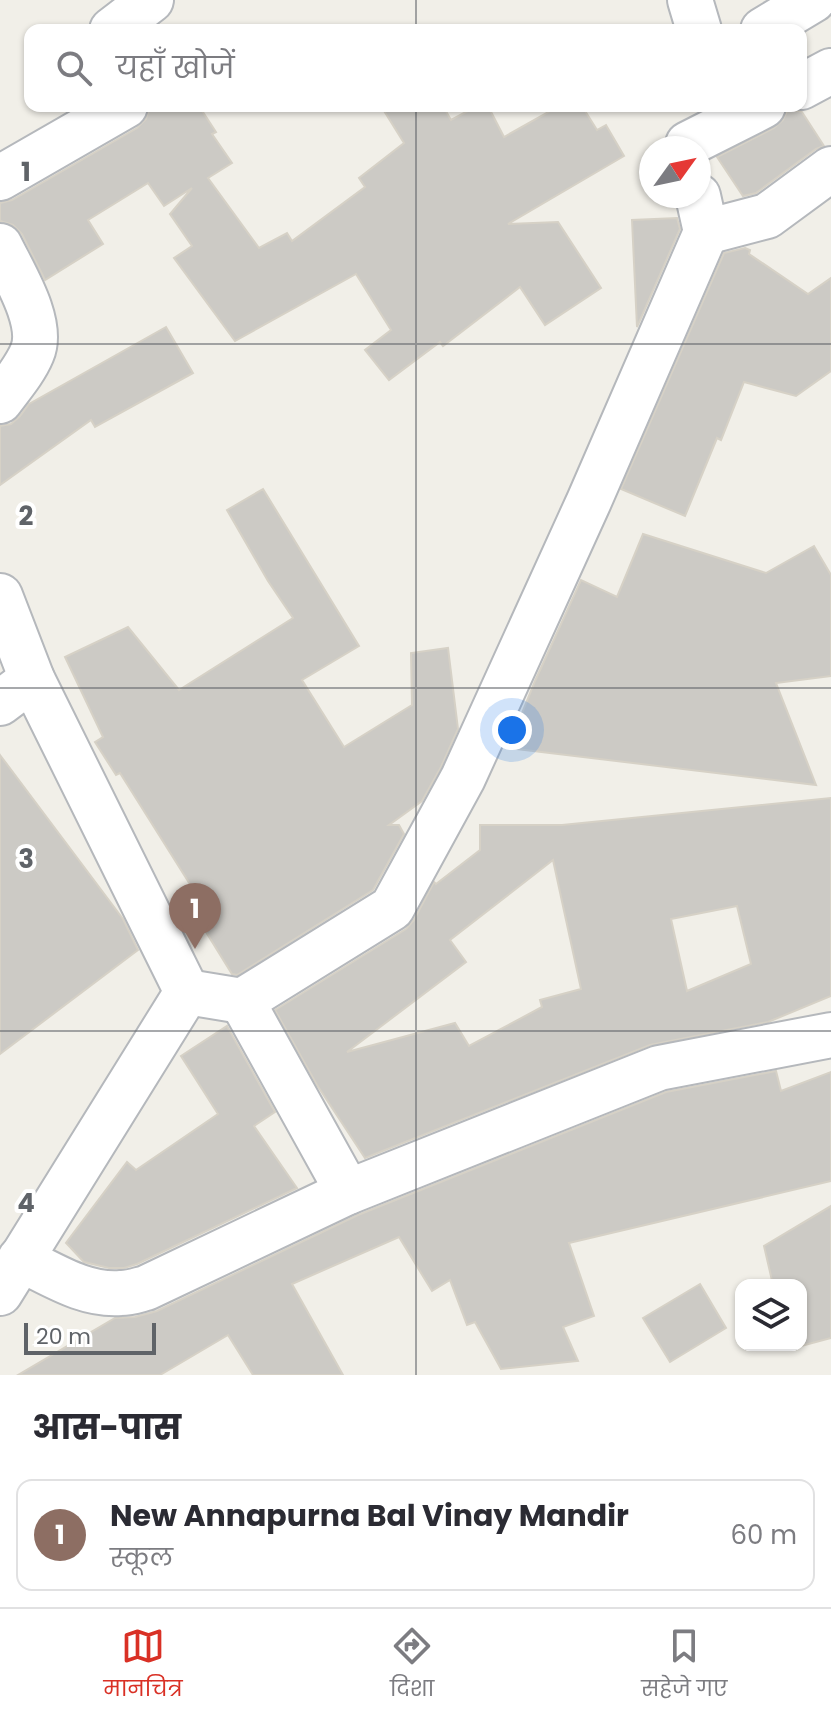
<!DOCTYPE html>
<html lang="hi">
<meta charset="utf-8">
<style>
:root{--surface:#fff;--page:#f7f7f7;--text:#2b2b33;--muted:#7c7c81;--line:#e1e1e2;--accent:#d93025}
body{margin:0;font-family:Poppins,"Noto Sans Devanagari",sans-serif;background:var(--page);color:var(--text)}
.controls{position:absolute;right:24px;bottom:24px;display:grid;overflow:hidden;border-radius:16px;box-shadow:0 2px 6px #0004}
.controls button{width:72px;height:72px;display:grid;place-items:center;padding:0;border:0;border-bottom:2px solid var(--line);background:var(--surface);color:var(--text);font:40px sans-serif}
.compass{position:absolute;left:639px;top:136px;width:72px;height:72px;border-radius:50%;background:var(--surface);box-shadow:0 2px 6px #0004;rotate:57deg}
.scale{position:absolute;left:24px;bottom:20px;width:132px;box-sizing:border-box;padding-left:8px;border:4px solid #5f6368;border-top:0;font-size:22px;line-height:28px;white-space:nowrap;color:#5f6368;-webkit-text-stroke:6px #fff;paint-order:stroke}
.you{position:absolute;left:512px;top:730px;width:28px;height:28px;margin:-20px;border:6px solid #fff;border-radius:50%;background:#1a73e8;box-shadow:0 0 0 12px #1a73e833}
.badge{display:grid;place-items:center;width:52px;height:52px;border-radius:50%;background:var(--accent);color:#fff;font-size:26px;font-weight:700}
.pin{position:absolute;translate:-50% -66px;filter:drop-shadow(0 2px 4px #0008)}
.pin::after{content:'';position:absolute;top:42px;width:28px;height:24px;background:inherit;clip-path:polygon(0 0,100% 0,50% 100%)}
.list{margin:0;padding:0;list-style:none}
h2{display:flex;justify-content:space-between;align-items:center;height:104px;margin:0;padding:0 32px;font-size:34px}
h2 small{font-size:26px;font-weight:400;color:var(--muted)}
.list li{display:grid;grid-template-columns:52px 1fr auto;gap:24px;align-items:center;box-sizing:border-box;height:112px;margin:0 16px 16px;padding:0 16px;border:2px solid var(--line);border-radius:16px}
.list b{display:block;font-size:30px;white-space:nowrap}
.list p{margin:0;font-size:26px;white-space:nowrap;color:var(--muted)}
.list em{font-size:26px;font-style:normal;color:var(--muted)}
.icon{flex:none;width:44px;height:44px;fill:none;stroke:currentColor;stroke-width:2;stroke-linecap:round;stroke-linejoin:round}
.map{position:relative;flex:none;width:831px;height:1375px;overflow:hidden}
.search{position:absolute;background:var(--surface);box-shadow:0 2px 6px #0004;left:24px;right:24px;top:24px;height:88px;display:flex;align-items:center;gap:20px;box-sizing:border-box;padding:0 28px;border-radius:16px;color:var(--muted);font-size:30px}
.sheet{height:232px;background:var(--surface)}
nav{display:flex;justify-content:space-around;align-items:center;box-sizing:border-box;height:112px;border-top:2px solid var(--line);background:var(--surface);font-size:22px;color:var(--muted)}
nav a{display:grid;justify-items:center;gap:4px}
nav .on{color:var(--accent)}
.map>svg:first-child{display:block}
.building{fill:#cccac5;stroke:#d6d1c6;stroke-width:2;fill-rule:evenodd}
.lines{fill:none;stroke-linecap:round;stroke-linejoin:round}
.minor-casing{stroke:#b5b8bc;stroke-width:48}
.minor{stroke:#fff;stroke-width:44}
.grid{fill:none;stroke:#5f6368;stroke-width:2;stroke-opacity:0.55}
.grid-label{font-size:26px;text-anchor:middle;font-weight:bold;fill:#5f6368;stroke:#fff;stroke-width:8;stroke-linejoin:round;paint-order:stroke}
</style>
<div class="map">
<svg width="831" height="1375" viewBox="0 0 831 1375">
<rect width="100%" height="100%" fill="#f1efe8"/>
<g class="building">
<path d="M154,106H199L216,132L212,134L232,163L208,178L259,248L287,233L292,241L365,187L359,178L404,143L381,106H443L451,120L477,106H488L504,137L559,106H582L597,130L606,125L624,156L508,224L558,222L601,288L545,325L520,287L443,346L440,342L389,380L365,350L391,330L356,274L235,341L174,258L192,246L170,214L192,188L164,206L148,183L88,220L103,244L45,280L22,234L13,225L0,221V203L12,200L137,128L146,119L149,109Z"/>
<path d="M790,109L802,112L824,146L816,149L756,193L743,196L717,157L774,128L783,120L787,111Z"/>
<path d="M677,218L680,229L637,327L632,220Z"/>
<path d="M745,248L750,250L749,254L808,294L831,278V371L796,396L744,382L721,440L717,438L685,516L621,489L724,253Z"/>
<path d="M166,327L193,373L95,427L91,420L0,485V426L11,424L20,416L29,404Z"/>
<path d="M263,489L359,646L302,680L344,747L412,705L411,653L448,648L458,729L441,767L422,801L389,825H399L404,834L373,890L237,975L232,974L198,919L208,913L120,773L116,775L95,742L103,737L65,657L128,627L179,690L293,618L268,581L227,510Z"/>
<path d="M643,534L766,573L814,546L831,575V676L776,683L816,785L508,748L535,681L581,580L617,597Z"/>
<path d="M0,755L123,919L138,950L0,1054Z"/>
<path d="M831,798V996L768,1022L650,1045L365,1158L317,1085L275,1010L406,929L414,920L434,882L436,884L480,850V825H562ZM553,860L581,989L540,1000L542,1007L469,1046L455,1023L347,1052L466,962L450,940ZM737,906L751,964L687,991L671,919Z"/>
<path d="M227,1026L275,1112L254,1126L297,1188L137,1264L124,1268H109L84,1262L66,1243L127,1162L136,1170L218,1114L181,1056Z"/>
<path d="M776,1071L781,1091L831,1072V1181L569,1243L594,1316L563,1327L578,1361L501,1369L475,1322L467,1325L450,1280L432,1291L399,1237L292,1284L343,1375H253L228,1335L160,1375H18L115,1318L135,1317L157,1311L358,1215L666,1092Z"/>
<path d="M831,1206V1338L790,1349L789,1345H801V1285H773L764,1246Z"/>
<path d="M700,1284L726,1328L670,1362L643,1318Z"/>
</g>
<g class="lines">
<defs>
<g id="minor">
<path d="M690,0L699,30"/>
<path d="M112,30L151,0"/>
<path d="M763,30L813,0"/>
<path d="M801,87L831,71"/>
<path d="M688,144L763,106"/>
<path d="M0,178L125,106"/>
<path d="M706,232L767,216L831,169"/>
<path d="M0,246C13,273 45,323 32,353C25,370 11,386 0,401"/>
<path d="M0,596L32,679L187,992L0,1293"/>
<path d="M0,703L32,679"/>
<path d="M187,992L242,1001L392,908L463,778L589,501L706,232L698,196"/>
<path d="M242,1001L348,1192L659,1068L831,1035"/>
<path d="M20,1259C52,1274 84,1296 121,1293C130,1293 138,1290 146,1288L348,1192"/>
</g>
</defs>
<use href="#minor" class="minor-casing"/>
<use href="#minor" class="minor"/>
</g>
<path class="grid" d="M416,0V30M416,106V1375M0,344H831M0,688H831M0,1031H831"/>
<g class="grid-label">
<text x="26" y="181">1</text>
<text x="26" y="525">2</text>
<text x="26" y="868">3</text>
<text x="26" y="1212">4</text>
</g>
</svg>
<div class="controls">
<button><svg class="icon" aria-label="layers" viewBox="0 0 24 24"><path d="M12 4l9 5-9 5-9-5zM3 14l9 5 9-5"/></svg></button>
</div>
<svg class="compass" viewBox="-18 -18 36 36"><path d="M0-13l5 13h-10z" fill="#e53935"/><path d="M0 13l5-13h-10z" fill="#7c7c81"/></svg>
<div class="scale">20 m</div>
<div class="you"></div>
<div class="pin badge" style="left:195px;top:949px;background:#8d6e63">1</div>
<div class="search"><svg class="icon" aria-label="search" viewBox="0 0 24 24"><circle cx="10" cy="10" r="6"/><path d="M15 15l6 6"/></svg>यहाँ खोजें</div>
</div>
<section class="sheet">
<h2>आस-पास<small></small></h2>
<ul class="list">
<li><span class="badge" style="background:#8d6e63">1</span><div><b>New Annapurna Bal Vinay Mandir</b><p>स्कूल</p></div><em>60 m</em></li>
</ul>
</section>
<nav>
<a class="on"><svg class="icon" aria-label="map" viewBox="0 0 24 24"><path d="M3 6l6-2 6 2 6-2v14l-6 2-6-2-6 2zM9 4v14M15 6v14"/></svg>मानचित्र</a>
<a><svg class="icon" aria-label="directions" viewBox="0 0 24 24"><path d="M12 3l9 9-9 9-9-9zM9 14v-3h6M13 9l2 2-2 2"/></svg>दिशा</a>
<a><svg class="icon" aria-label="saved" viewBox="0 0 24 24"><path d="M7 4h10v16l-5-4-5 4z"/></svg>सहेजे गए</a>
</nav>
